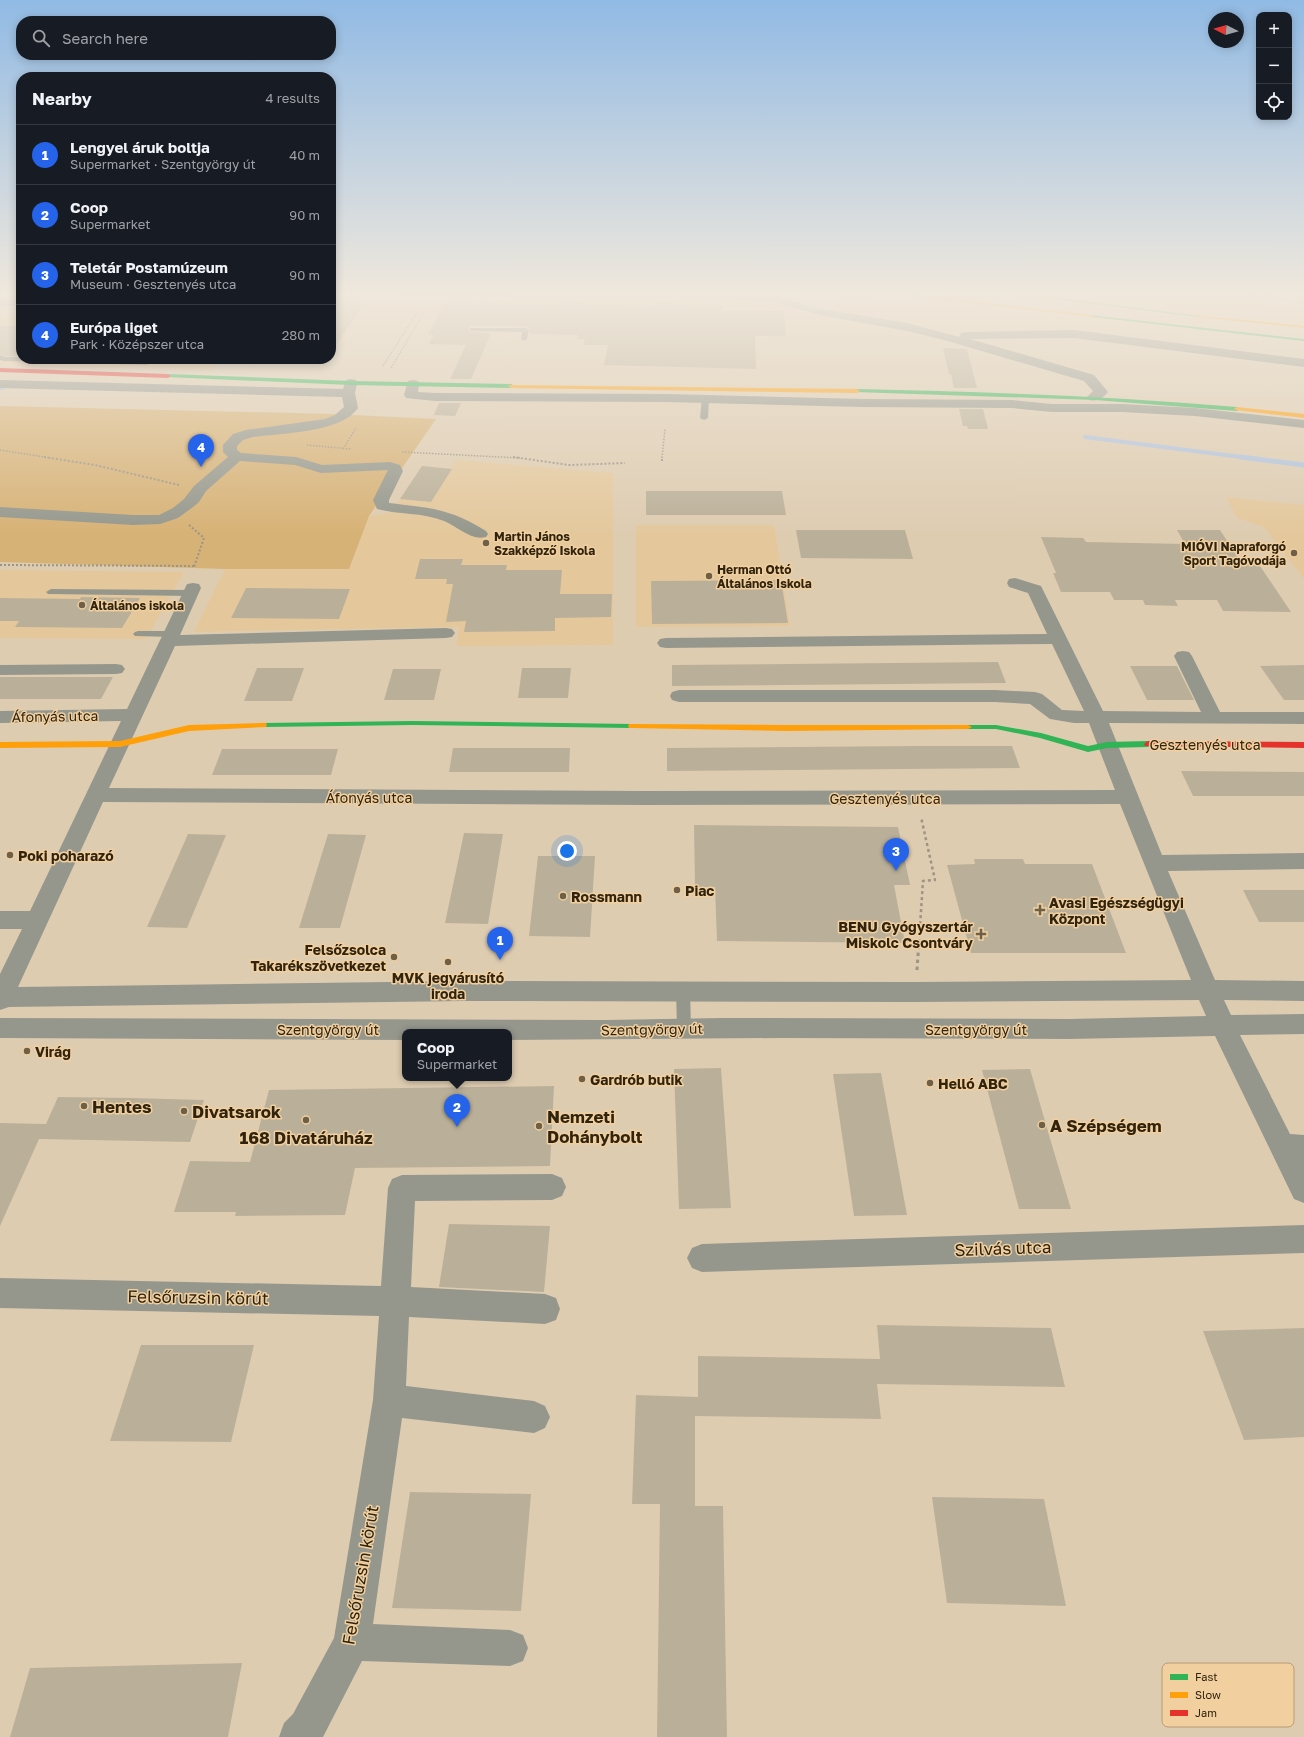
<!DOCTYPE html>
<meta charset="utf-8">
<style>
:root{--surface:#171b24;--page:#242831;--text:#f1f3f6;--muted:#9ea1a6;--line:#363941;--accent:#2563eb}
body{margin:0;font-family:"Golos Text",sans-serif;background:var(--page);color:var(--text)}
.controls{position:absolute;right:12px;top:12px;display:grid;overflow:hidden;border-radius:8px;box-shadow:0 2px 10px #0003}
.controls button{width:36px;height:36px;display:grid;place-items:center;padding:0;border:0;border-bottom:1px solid var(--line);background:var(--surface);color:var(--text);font:20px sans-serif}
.compass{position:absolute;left:1208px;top:12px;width:36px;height:36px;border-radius:50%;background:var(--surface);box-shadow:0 2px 10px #0003;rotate:276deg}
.you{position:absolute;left:567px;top:851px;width:14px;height:14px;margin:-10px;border:3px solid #fff;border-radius:50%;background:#1a73e8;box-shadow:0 0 0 6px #1a73e833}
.badge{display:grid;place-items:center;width:26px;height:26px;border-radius:50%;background:var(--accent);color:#fff;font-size:13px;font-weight:700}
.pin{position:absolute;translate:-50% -33px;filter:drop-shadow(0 1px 2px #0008)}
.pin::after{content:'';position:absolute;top:21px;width:14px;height:12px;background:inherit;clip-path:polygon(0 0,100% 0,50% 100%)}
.popup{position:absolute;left:402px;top:1029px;width:110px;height:52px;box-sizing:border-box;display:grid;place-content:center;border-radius:8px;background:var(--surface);filter:drop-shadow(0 1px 3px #0005);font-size:13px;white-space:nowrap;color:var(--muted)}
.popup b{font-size:15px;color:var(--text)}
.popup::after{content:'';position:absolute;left:50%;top:100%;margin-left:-8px;border:8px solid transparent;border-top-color:var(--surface)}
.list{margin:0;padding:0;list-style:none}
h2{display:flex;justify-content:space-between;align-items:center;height:52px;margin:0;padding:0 16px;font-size:17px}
h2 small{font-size:13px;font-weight:400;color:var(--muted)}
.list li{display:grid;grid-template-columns:26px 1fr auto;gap:12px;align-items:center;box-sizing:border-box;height:60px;padding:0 16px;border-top:1px solid var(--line)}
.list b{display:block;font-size:15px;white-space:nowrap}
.list p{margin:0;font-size:13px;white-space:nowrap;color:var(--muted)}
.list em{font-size:13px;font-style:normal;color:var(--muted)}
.icon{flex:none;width:22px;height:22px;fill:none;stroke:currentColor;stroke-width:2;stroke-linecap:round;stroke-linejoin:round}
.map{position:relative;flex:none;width:1304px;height:1737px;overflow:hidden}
.search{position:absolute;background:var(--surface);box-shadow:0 2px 10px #0003;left:16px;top:16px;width:320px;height:44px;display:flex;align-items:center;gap:10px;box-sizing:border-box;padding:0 14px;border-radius:16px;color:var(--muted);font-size:15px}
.panel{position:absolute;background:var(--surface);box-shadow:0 2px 10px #0003;left:16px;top:72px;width:320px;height:292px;border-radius:16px}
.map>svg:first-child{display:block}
.built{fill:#e4c89c}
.green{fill:#d7b276}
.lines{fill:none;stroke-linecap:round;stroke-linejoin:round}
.stream-far1{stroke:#b0c3dd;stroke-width:4}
.stream{stroke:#b0c3dd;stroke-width:5}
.building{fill:#bab099}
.path-far3{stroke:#9a9586;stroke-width:1.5;stroke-dasharray:1.5 1.5;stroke-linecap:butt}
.path-far2{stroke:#9a9586;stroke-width:2;stroke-dasharray:2 2;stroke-linecap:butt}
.path-far1{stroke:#9a9586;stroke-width:2.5;stroke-dasharray:3 3;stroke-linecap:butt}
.path{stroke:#9a9586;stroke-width:3;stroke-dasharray:3.5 3.5;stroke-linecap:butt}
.lane{fill:#95978d;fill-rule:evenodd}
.street{fill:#95978d;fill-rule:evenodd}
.fast{fill:#30b455;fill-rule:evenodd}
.slow{fill:#ff9f0a;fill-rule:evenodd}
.jam{fill:#e5322d;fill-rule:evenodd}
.rail-casing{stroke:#a19988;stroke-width:2.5}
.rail{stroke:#f1cf9e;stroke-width:1.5;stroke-dasharray:5;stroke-linecap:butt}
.poi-dot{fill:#6d5f48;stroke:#f1cf9e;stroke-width:1.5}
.labels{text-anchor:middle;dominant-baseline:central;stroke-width:3;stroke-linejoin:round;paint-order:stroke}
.far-poi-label{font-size:12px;font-weight:bold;fill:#302410;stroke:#f1cf9e;text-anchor:start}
.street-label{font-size:14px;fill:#302410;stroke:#f1cf9e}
.poi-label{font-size:14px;font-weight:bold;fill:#302410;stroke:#f1cf9e;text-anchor:start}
.near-poi-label{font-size:17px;font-weight:bold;fill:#302410;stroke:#f1cf9e;text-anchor:start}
.near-street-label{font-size:17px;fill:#302410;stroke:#f1cf9e}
.key{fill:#f1cf9e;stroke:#b79c73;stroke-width:1}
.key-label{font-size:11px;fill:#302410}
</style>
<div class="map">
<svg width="1304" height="1737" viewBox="0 0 1304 1737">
<rect width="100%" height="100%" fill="#deccb1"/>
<g class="built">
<path d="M21,315V359H222L212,371L0,364V317Z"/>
<path d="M456,460L613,473V645L456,646L459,627L194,632L225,569H349L369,516L387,513L400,499L422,466L451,469Z"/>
<path d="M1226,497L1304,505V579L1264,527L1237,518Z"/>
<path d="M636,525H774L790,626L636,627Z"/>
<path d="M0,570L184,572L146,639L0,638Z"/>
</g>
<path class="green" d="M0,406L332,414L436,419L369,516L349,569H225L0,562Z"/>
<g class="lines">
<g class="stream-far1">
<path d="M0,388H3"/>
<path d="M1085,437L1249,458"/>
</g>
<path class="stream" d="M1241,457L1304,465"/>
</g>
<g class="building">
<path d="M450,299H471L469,302L485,303L486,300L494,303L558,305H562L563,300L586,301L585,304L653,306L655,305L656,302H677L676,305L722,306V311H784L786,336H755L756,369L604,365L608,345H583L585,339H577L578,335L533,334H530V329L526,326H470L468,330L471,332L491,333L471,379H450L466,345L429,344L434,335H428L445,302H448Z"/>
<path d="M331,300L365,301L331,353Z"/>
<path d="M0,326H21V356H5L0,354Z"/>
<path d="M943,348L967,349L977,388H954L951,374H949Z"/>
<path d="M439,403H461L455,416L434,415Z"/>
<path d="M959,409H983L988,429H968L967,426H963Z"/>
<path d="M422,466L452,469L431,502L400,499Z"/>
<path d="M646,491H782L786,515H646Z"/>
<path d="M796,530H905L913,559L801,558Z"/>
<path d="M1177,530H1220L1239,559H1242L1244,562H1253L1255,566H1260L1291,612L1223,611L1217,600H1175L1178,606L1145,605L1143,600H1114L1110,592H1061L1053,573H1056L1041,537L1083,538L1086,542L1185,544Z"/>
<path d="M420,559H463L461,565H507L506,570H562L560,594H612L611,617L555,618V631L464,632L466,621L446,622L453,584H446L447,579H415Z"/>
<path d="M781,580L788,623L652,624L651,581Z"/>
<path d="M246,588L350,589L339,619L231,618Z"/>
<path d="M81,597L140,598L122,628L15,627L19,621H0V598L80,599Z"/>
<path d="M998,662L1006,683L672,686V665Z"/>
<path d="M1304,665V700H1284L1260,666Z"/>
<path d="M1130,666H1177L1194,700H1147Z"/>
<path d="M257,668H304L292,701H244Z"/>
<path d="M522,668H571L568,698H518Z"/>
<path d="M393,669H441L434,700H384Z"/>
<path d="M0,677H113L101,699H0Z"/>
<path d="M914,746H1012L1020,768L667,771V748Z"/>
<path d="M453,748H570L569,772H449Z"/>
<path d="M222,749H338L331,775H212Z"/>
<path d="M1181,771L1304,772V796H1193Z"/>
<path d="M694,825L898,827L910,885H894L905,943L717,941L715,887H695Z"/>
<path d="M464,833L503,834L488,924L445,923Z"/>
<path d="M188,834L226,835L187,928L147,927Z"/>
<path d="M328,834L366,835L340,928H299Z"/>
<path d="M538,856H595L590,937L529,936Z"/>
<path d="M974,859H1023L1025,864H1092L1126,953H971L947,865L975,864Z"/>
<path d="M1243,890H1304V922H1259Z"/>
<path d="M721,1068L731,1208L679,1209L674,1069Z"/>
<path d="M1030,1069L1049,1135L1071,1209H1019L982,1070Z"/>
<path d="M881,1073L907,1215L854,1216L833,1074Z"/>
<path d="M554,1086L550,1166L355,1168L345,1215L235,1216L236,1212H174L190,1161L250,1162L269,1090Z"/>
<path d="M58,1097L131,1098L204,1100L190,1142L39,1139L0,1226V1123L46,1124Z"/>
<path d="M449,1224L550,1226L544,1292L439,1287Z"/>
<path d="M877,1325L1051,1328L1065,1387L877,1384L881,1419L695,1416V1506H723L727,1737H657L660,1504H632L636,1395L698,1397V1356L880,1359Z"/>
<path d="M1304,1328V1437L1244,1440L1203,1331Z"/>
<path d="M141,1345H254L231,1442L110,1441Z"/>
<path d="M410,1492L531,1494L521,1611L392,1608Z"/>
<path d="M932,1497L1044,1499L1066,1606L947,1603Z"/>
<path d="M242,1663L228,1737H10L30,1668Z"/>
</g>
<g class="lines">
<g class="path-far3">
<path d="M820,292L870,300"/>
<path d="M383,366L420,308"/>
<path d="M391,368L426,309"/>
<path d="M307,445L351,449"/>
<path d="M343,449L356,428"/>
<path d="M0,450L51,458"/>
<path d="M402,452L520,458"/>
<path d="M662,458L665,429"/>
</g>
<g class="path-far2">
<path d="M44,457L95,465L179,485"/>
<path d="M513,457L569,465L625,463"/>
<path d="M662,461V457"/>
<path d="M189,525L204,538L194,567"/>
<path d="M0,565L195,566"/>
</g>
<path class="path-far1" d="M919,942L923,881L935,880L921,817"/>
<path class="path" d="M917,970L919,941"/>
<g class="lane">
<path d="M470,328H526L529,330L527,339L524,341L521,339L522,332L472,331L470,330Z"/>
<path d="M0,355L5,357H21V359L145,361L147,359H154L147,365L4,361L0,360Z"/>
<path d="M702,397H705L709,399L708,418L704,420L700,418Z"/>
<path d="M51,589L191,590L196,593L191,596L48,594L46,592Z"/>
<path d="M138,631H172L177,634L172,637L135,636L133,634L135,632Z"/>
<path d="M683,985L688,986L690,990L691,1028L689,1032L684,1034L679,1032L677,1028L676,990L678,986Z"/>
</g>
<g class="street">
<path d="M377,292H712L771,295L821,309L907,323L959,337L961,333L965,332L1074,330L1304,359V367L1074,338L970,339L1094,375L1108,392C1103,398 1097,402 1089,400L1087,397L1093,391L1084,381L944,340L907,331L820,315L770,301L708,298L435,297L383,295Z"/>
<path d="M21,299V305L0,307V301Z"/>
<path d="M351,379L356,380L357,383L355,393L358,408C341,433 281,433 253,437L243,440L237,446V450L241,453L296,457L322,465L390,462L400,465L403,471L389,500V503C430,508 449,508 486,531L488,534L486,537C471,541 457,526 444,521C422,512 399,515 377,509L373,500L388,470L321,473L295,465L240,461L206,491L199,502L193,507L178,518L160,524L133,525L0,517V507L133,515H159L173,508L184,499L194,486L228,457L223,452V445L233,434L246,430L325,419L335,415L344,407L342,397L0,388V380L343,389L346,380Z"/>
<path d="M413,380L418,381L419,384L418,392L435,393L667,394L863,399L1012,400L1052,404H1122L1195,408L1304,420V428L1195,416L1122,412H1052L1012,408L863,407L667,402L435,401L406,398L404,395L408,381Z"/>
<path d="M1015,578L1041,586L1043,590L1103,711L1201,712L1174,656L1177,652L1183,651L1189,652L1192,656L1220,712H1304V724L1109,723L1162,855L1304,853V869L1168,871L1215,980L1304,981V1001L1224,1000L1231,1015L1304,1014V1034L1240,1035L1290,1134L1304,1135V1203L1294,1199L1215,1036L1069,1039L780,1038L509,1040V1032H405V1040L0,1038V1018L606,1020L722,1018L1069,1019L1206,1016L1199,1000L915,1002L466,1001L9,1007L0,1010V974L22,929H0V911H30L121,721L0,723V711L127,709L187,584L193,583L199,584L201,588L180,635L446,628L452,629L455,633L452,637L446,638L175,646L109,788L643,791L1115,790L1089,723H1074L1050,719L1030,704L995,702H679L672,700L670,696L672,692L679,690H995L1035,692L1042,694L1062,710L1084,711L1052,644L666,648L660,647L657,643L660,639L666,638L1047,634L1028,593L1009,587L1007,583L1009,579ZM103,802L643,805L1120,804L1191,980L915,982L466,981L18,987Z"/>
<path d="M116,664L122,665L125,669L122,673L116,674L0,675V665Z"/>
<path d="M552,1174L562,1178L566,1187L562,1196L552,1200L415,1201L411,1287L545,1294L556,1298L560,1309L556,1320L545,1324L409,1317L406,1386L534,1401L545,1406L550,1417L545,1428L534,1433L402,1418L373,1624L510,1630L523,1635L528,1648L523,1661L510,1666L362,1661L323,1737H279L284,1723L293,1714L334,1638L373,1400L379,1316L0,1308V1278L381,1286L388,1188L392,1179L402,1175Z"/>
<path d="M1304,1225V1253L702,1272L692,1268L687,1258L692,1248L702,1244Z"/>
</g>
<g class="fast">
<path d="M1004,292H1015L1199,316L1197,317L1006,293Z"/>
<path d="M1090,315L1304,339V341L1092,317L1090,316Z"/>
<path d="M168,374L351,381L511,384L514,386L511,388L351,385L166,377L165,376Z"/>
<path d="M857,389C984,392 1111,396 1237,407L1240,409L1237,411L1095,400L855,392L854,391Z"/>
<path d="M413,721L632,724L636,726L632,728L413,725L263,727L259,725L263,723Z"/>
<path d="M965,725H996L1041,733L1088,746L1107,742L1148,741L1152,744L1148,747L1107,748L1088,752L1040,738L996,729H965L964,727Z"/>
</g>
<g class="slow">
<path d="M882,292H894L1092,315L1094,316L1092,317L884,293Z"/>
<path d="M1195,315L1304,326V328L1197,317L1195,316Z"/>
<path d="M509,385L857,389L860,391L857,393L511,388L508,386Z"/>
<path d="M1237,407L1304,414V418L1235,410L1234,409Z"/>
<path d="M263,723H266L267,725L266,727L189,731L120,747L0,748V742L120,741L189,725Z"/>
<path d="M629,724L786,725H968L972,727L968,729L786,731L632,728H629L628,726Z"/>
</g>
<g class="jam">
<path d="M0,368L168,374L171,376L168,378L0,372Z"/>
<path d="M1148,741L1304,742V748L1145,746L1144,744Z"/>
</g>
<defs>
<path id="rail" d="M1238,292L1304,302"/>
</defs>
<use href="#rail" class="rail-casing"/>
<use href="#rail" class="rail"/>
</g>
<linearGradient id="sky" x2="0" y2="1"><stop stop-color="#91bae4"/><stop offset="0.55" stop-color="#f0e8dc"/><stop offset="1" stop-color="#f0e8dc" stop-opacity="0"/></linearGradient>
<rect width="1304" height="535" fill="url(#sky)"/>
<g class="poi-dot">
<circle cx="486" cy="543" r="4"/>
<circle cx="1294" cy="553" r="4"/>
<circle cx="709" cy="576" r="4"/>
<circle cx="82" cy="605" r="4"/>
<circle cx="10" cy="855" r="4"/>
<circle cx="677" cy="890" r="4"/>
<circle cx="563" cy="896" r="4"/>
<path d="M1038 904h4v4h4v4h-4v4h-4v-4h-4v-4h4z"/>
<path d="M979 928h4v4h4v4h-4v4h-4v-4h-4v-4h4z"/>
<circle cx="394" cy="957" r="4"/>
<circle cx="448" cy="962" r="4"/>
<circle cx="27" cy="1051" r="4"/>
<circle cx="582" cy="1079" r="4"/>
<circle cx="930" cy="1083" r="4"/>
<circle cx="84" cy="1106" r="4"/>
<circle cx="184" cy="1111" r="4"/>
<circle cx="306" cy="1120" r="4"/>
<circle cx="1042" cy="1125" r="4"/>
<circle cx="539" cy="1126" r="4"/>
</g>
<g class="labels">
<g class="far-poi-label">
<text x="494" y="536">Martin János<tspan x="494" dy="14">Szakképző Iskola</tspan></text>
<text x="1286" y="546" text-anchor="end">MIÓVI Napraforgó<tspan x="1286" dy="14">Sport Tagóvodája</tspan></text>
<text x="717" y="569">Herman Ottó<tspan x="717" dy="14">Általános Iskola</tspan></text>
<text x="90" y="605">Általános iskola</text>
</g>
<g class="street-label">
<text transform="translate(55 716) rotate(-1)">Áfonyás utca</text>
<text x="1205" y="744">Gesztenyés utca</text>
<text x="369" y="797">Áfonyás utca</text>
<text x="885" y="798">Gesztenyés utca</text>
<text x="328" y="1029">Szentgyörgy út</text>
<text transform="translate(652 1029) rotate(-1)">Szentgyörgy út</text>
<text x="976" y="1029">Szentgyörgy út</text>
</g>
<g class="poi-label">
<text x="18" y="855">Poki poharazó</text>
<text x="685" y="890">Piac</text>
<text x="571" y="896">Rossmann</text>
<text x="1049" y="902">Avasi Egészségügyi<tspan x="1049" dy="16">Központ</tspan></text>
<text x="973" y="926" text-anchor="end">BENU Gyógyszertár<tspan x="973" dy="16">Miskolc Csontváry</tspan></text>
<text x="386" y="949" text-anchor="end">Felsőzsolca<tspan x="386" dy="16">Takarékszövetkezet</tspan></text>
<text x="448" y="977" text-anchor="middle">MVK jegyárusító<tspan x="448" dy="16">iroda</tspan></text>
<text x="35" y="1051">Virág</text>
<text x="590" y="1079">Gardrób butik</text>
<text x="938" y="1083">Helló ABC</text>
</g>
<g class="near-poi-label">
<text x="92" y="1106">Hentes</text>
<text x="192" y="1111">Divatsarok</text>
<text x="547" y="1116">Nemzeti<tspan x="547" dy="20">Dohánybolt</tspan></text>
<text x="1050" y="1125">A Szépségem</text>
<text x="306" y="1137" text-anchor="middle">168 Divatáruház</text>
</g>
<g class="near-street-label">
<text transform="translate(1003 1248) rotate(-2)">Szilvás utca</text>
<text transform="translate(198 1297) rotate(1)">Felsőruzsin körút</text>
<text transform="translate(360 1575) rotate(-80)">Felsőruzsin körút</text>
</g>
</g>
<rect x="1162" y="1663" width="132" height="64" rx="6" class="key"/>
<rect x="1170" y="1674" width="18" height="6" fill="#30b455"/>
<rect x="1170" y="1692" width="18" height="6" fill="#ff9f0a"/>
<rect x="1170" y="1710" width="18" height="6" fill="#e5322d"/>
<g class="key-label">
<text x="1195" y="1681">Fast</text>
<text x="1195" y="1699">Slow</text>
<text x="1195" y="1717">Jam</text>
</g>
</svg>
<div class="controls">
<button>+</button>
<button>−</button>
<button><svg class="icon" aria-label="locate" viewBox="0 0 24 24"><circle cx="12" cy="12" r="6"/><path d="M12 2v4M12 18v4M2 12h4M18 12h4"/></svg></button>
</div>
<svg class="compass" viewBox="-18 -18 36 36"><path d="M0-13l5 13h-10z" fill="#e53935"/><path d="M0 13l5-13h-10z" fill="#9ea1a6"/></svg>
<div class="you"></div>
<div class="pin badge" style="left:500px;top:960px">1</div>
<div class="pin badge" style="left:457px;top:1127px">2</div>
<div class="popup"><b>Coop</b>Supermarket</div>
<div class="pin badge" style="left:896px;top:871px">3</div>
<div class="pin badge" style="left:201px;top:467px">4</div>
<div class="search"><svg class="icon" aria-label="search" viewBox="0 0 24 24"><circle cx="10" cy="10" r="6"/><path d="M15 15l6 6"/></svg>Search here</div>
<section class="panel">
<h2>Nearby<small>4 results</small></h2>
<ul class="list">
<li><span class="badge">1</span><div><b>Lengyel áruk boltja</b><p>Supermarket · Szentgyörgy út</p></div><em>40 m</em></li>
<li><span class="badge">2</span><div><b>Coop</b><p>Supermarket</p></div><em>90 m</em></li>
<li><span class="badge">3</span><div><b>Teletár Postamúzeum</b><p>Museum · Gesztenyés utca</p></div><em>90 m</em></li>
<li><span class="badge">4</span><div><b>Európa liget</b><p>Park · Középszer utca</p></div><em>280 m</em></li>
</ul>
</section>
</div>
